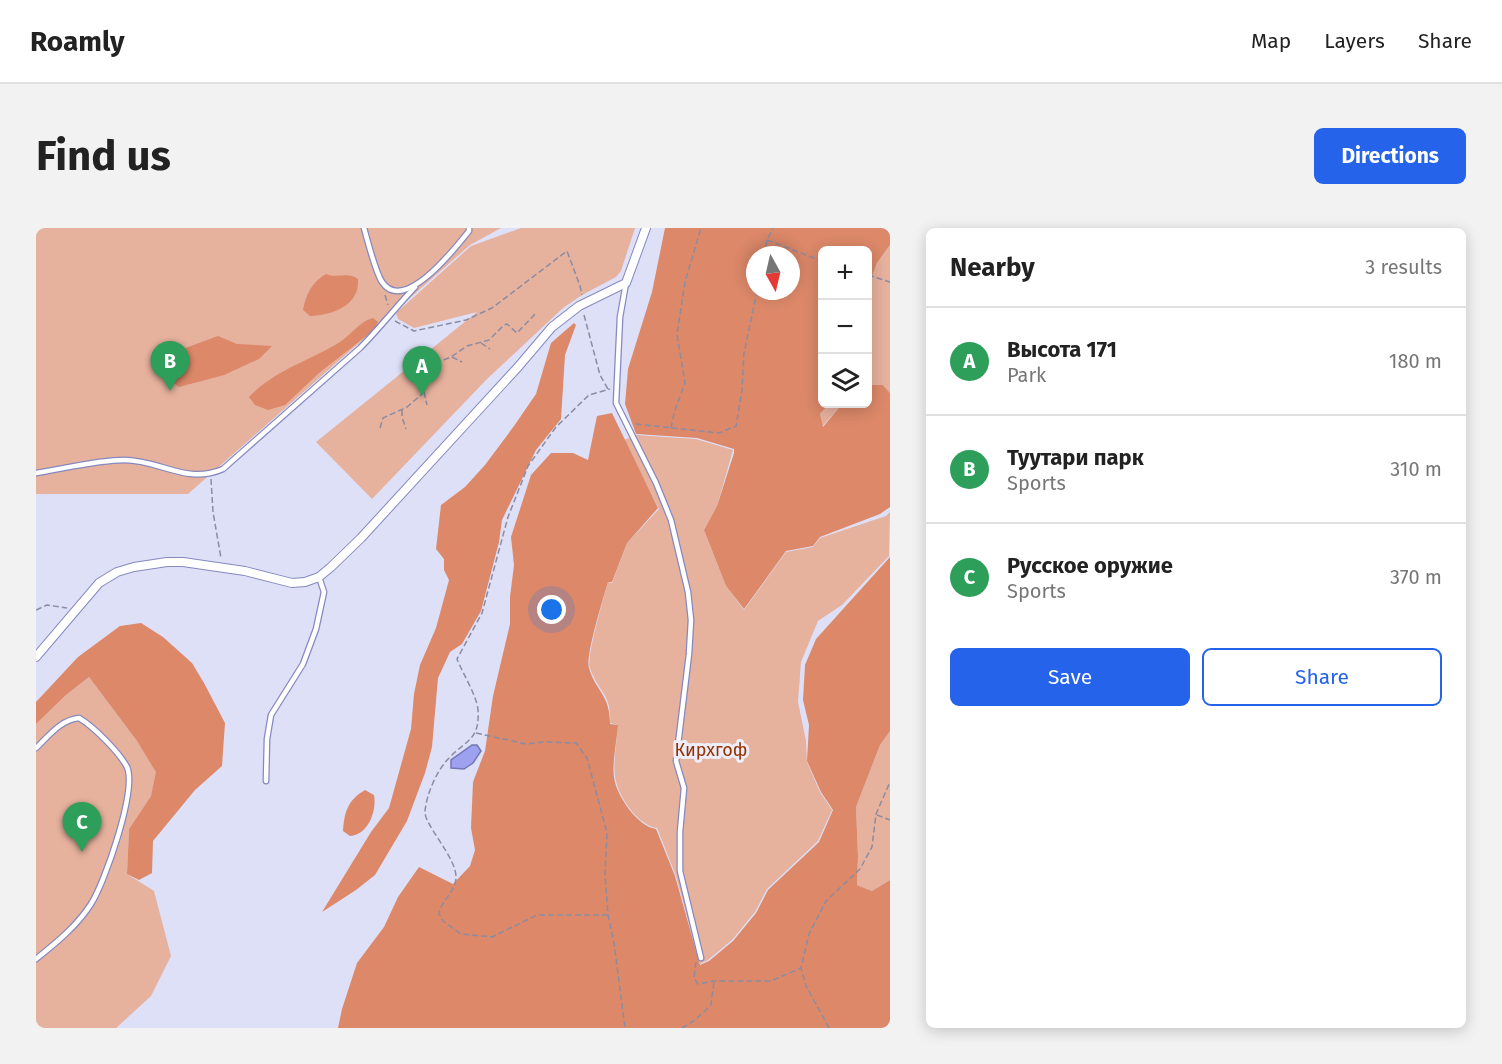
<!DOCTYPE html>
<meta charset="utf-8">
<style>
:root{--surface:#fff;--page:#f2f2f2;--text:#222;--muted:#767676;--line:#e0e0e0;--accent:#2563eb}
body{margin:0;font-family:"Fira Sans",sans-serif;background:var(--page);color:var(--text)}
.controls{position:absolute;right:18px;top:18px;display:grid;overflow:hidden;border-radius:9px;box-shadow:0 3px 15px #0003}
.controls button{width:54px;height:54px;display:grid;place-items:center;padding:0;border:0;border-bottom:2px solid var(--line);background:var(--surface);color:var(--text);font:30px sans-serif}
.compass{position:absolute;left:710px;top:18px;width:54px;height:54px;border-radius:50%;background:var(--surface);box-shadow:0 3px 15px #0003;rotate:172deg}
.you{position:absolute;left:516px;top:382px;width:21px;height:21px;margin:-15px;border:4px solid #fff;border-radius:50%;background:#1a73e8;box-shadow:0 0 0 9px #1a73e833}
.badge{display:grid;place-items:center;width:39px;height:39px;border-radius:50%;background:var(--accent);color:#fff;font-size:20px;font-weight:700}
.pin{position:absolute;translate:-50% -50px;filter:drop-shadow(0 2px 3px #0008)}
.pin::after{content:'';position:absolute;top:32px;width:21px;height:18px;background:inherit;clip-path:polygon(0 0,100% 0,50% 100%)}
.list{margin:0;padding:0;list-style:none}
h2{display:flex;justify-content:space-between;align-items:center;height:78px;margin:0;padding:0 24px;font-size:26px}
h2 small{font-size:20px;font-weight:400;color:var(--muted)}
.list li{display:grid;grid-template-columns:39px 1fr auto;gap:18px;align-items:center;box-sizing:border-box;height:108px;padding:0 24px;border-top:2px solid var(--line)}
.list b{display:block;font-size:22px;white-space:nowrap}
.list p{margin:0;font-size:20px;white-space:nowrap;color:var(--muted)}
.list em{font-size:20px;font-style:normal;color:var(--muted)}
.actions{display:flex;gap:12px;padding:18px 24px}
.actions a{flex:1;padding:14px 0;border:2px solid var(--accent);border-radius:9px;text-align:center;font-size:21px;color:var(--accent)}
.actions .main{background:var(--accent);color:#fff}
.icon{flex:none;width:33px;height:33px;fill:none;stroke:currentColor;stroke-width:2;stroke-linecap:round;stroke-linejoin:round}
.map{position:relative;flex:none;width:854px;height:800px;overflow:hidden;border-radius:9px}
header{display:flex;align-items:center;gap:36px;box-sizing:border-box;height:84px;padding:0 30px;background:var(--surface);border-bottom:2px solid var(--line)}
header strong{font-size:28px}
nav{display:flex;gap:33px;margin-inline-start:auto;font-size:21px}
.intro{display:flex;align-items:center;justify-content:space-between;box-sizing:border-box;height:144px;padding:0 36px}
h1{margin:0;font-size:42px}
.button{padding:15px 27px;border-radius:9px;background:var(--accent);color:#fff;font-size:21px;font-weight:700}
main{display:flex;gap:36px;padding:0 36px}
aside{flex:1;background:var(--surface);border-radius:9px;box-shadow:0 3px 15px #0003}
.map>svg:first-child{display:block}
.green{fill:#e6b19d}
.forest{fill:#dc8869;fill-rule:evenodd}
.water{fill:#9da1ef;stroke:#7477b4;stroke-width:1.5}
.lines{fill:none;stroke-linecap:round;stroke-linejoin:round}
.lane-casing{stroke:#8589bf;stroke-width:7}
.street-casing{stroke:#8589bf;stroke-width:10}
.path{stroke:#8b8ca2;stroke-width:1.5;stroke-dasharray:6 3;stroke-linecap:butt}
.lane{stroke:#fff;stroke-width:4.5}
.street{stroke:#fff;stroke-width:8}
.labels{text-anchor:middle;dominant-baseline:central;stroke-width:6;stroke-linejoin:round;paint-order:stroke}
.park-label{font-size:18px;fill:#953200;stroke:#edeefa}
</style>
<header>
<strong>Roamly</strong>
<nav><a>Map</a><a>Layers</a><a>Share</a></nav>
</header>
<div class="intro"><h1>Find us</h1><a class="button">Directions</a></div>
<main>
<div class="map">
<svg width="854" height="800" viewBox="0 0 854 800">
<rect width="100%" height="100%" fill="#dee0f8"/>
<g class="green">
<path d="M0,0H465L434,17L152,266H0Z"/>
<path d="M485,0H599L585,43L580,49L546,67L527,80L451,151L336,271L280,214L441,84L378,100L362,91L360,85L435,18Z"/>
<path d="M854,17V165L847,157H832V59L841,35Z"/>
<path d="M793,176H806L786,199L784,186Z"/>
<path d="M600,207L660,211L697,222L681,278L668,302L690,358L708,382L750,324L777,319L784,310L850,288L854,284L853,328L806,377L782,393L765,434L762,474L770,513L771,534L784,564L796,582L782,613L731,661L719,684L696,712L672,732L664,736L640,648L621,600C601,597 581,567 579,548C577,532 581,513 582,497L574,495C576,466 562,464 554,440C550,429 568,369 572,354L576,355L591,315L623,281L588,212Z"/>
<path d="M53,449L101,513L121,544L115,568L93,601L91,646L118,663L135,728L115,768L80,800H0V496L30,467Z"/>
<path d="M854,503V652L836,663L821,657L822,628L820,579L844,517Z"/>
</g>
<g class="forest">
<path d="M629,0H854V17L841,35L832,59V22H786V176H793L784,186L787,199L806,176H832V157H847L854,165V279L844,286L784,309L777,318L750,323L708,381L690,358L668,302L681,278L698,225V221L661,210L600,206L589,176L592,141L616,64ZM719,27H755V63H719Z"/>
<path d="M290,46C300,51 312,43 322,51C324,78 296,87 274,88L267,82C270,66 276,54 290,46Z"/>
<path d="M337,90L342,94L338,102L283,145L249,177L232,182L219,177L213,169C240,141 272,134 304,114C316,106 323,94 337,90Z"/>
<path d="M538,95L540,97L529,127L525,191L500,222L466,292L463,314L445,383L426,416L414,424L402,450L396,519L389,545L371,593L339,647L320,662L286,684L335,604L353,580L375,501L378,466L384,437L400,400L413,352L408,342V331L400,321L405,277L429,259L449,237L478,198L500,166L515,115Z"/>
<path d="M182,108L201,116L236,118L223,131L188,147L143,159L115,138L125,129Z"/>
<path d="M576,185L622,280L591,315L576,354H572C568,368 549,428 553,440C560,464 574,466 574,496L582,497C581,512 576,534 578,549C580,567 601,598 620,601L639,648L664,737L673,733L697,713L720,685L732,662L783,614L797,582L785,564L771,533L773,497L767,472L769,437L780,411L854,329V503L844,517L820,579L822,628L821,657L836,663L854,652V800H302L306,781L321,735L348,699L362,669L383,639L417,656L434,638L439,622L435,600L437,554L449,523L457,468L474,396V369L478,337L475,309L495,247L515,225H537L552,232L561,188Z"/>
<path d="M105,395L127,409L156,435L168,455L189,495L186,538L159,562L117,613L116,645L103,652L91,646L93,601L115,568L120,544L101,513L53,449L30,467L0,496V474L42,429L84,398Z"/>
<path d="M329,562L338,567C341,583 332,607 314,608L307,603C308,584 312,572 329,562Z"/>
</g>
<path class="water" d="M436,517H441L445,523L437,535L428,541L415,540V532Z"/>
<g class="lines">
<defs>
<g id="lane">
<path d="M328,0C332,14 339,43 346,54C368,87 420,19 433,3V0"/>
<path d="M590,55L584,89L580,175L620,255L635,292L652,364L655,392L653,426L640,533L648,560L644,604V643L665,730"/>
<path d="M0,245C26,241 62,232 88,232C125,232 150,257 187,241L324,120C343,101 360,79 379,59"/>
<path d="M0,520C13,508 24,492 43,490C57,498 83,524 91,539C101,562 69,654 55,676C41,698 20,715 0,731"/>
<path d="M230,553L231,511L235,487L267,436L280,401L288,364L283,349"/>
</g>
<path id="street" d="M0,429L63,355L81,344L98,339L131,334H147L209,343L256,355L269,354L283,349L295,339L325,310L482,139L516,99L543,78L590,55L610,0"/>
</defs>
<use href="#lane" class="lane-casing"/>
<use href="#street" class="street-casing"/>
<g class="path">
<path d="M731,12L786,33"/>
<path d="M728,27L731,12L737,0"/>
<path d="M832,47L854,54"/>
<path d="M349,67L352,77"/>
<path d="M548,87L564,147L572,161"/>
<path d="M359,93L378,103L430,92L456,80L531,23L544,58L546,67"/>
<path d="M445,115L454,121"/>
<path d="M416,129L426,134"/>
<path d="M388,164L391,177"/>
<path d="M366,182V189L370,201"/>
<path d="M600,196L683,205L700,198L706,162L708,125L721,63"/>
<path d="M344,200L347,190L371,179L385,167L394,144L400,135L415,129L431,118L453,112L468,97L471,96L481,105L500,85"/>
<path d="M635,200L638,185L649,155L641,106L649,54L665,0"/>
<path d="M175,251L177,284L185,330"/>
<path d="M0,382L11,377L31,380"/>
<path d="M440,505L490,516L508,514L540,515L551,530L571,605L569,646L572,687L578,715L589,800"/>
<path d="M841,587L854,592"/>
<path d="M572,687H501L456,709L425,706L407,693L403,686C405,672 420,664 420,649C420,629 389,598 389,584C390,567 401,542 413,530C430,512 444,512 442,482C441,468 426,444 421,431L446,385L472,289L492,238L520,199L553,167L574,161"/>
<path d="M660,734L658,750L662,756L678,753H735L765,740"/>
<path d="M646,800L659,792L675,777L678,753"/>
<path d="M793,800L770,758L765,740L773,706L790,673L824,641L836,619L840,586L854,554"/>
</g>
<use href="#lane" class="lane"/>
<use href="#street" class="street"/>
</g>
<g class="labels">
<g class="park-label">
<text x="675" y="522">Кирхгоф</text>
</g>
</g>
</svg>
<div class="controls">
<button>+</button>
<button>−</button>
<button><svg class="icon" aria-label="layers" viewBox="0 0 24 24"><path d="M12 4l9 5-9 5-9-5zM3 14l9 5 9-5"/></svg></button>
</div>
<svg class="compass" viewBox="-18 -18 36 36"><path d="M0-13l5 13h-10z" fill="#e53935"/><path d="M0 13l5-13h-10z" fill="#767676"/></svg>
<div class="you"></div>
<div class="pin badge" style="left:386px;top:168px;background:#2e9e5b">A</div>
<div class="pin badge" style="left:134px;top:163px;background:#2e9e5b">B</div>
<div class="pin badge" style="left:46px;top:624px;background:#2e9e5b">C</div>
</div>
<aside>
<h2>Nearby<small>3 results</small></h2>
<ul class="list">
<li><span class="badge" style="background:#2e9e5b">A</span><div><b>Высота 171</b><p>Park</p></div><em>180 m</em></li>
<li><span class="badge" style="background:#2e9e5b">B</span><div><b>Туутари парк</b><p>Sports</p></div><em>310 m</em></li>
<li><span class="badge" style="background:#2e9e5b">C</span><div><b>Русское оружие</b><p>Sports</p></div><em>370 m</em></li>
</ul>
<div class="actions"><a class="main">Save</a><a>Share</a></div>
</aside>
</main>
